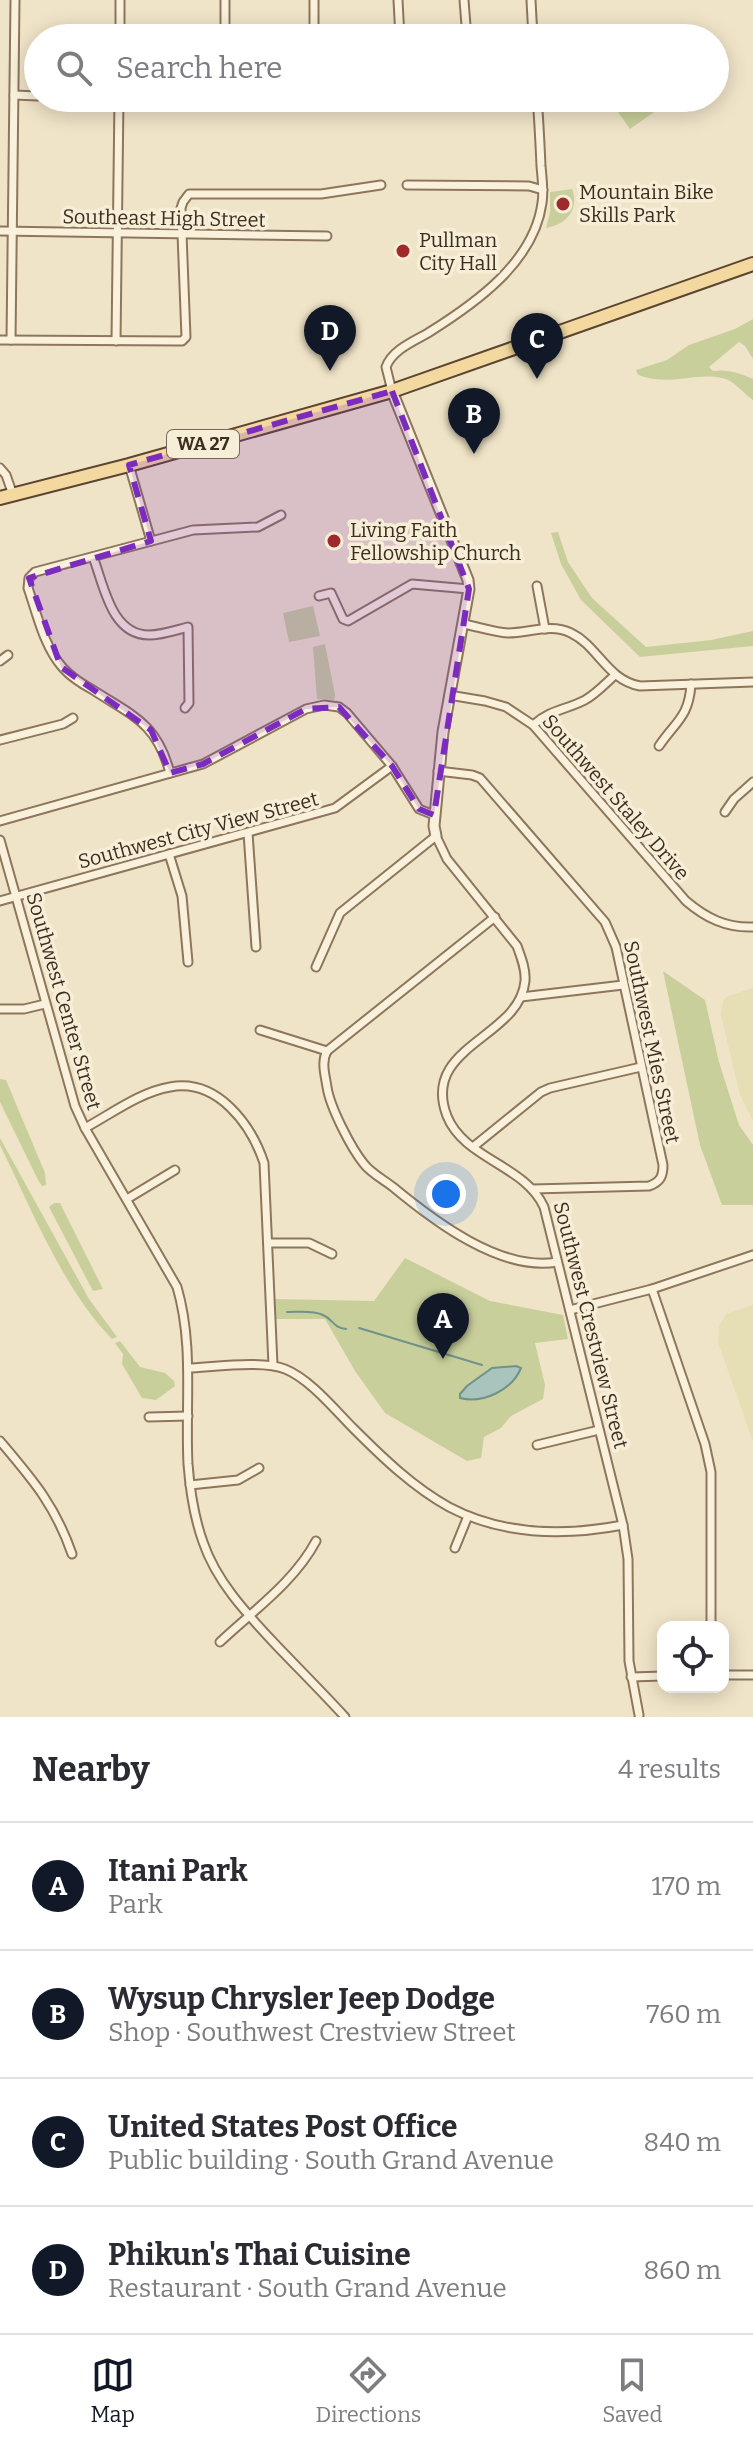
<!DOCTYPE html>
<meta charset="utf-8">
<style>
:root{--surface:#fff;--page:#f7f7f7;--text:#2b2b33;--muted:#7c7c81;--line:#e1e1e2;--accent:#111827}
body{margin:0;font-family:Bitter,serif;background:var(--page);color:var(--text)}
.controls{position:absolute;right:24px;bottom:24px;display:grid;overflow:hidden;border-radius:16px;box-shadow:0 4px 20px #0003}
.controls button{width:72px;height:72px;display:grid;place-items:center;padding:0;border:0;border-bottom:2px solid var(--line);background:var(--surface);color:var(--text);font:40px sans-serif}
.you{position:absolute;left:446px;top:1194px;width:28px;height:28px;margin:-20px;border:6px solid #fff;border-radius:50%;background:#1a73e8;box-shadow:0 0 0 12px #1a73e833}
.badge{display:grid;place-items:center;width:52px;height:52px;border-radius:50%;background:var(--accent);color:#fff;font-size:26px;font-weight:700}
.pin{position:absolute;translate:-50% -66px;filter:drop-shadow(0 2px 4px #0008)}
.pin::after{content:'';position:absolute;top:42px;width:28px;height:24px;background:inherit;clip-path:polygon(0 0,100% 0,50% 100%)}
.list{margin:0;padding:0;list-style:none}
h2{display:flex;justify-content:space-between;align-items:center;height:104px;margin:0;padding:0 32px;font-size:34px}
h2 small{font-size:26px;font-weight:400;color:var(--muted)}
.list li{display:grid;grid-template-columns:52px 1fr auto;gap:24px;align-items:center;box-sizing:border-box;height:128px;padding:0 32px;border-top:2px solid var(--line)}
.list b{display:block;font-size:30px;white-space:nowrap}
.list p{margin:0;font-size:26px;white-space:nowrap;color:var(--muted)}
.list em{font-size:26px;font-style:normal;color:var(--muted)}
.icon{flex:none;width:44px;height:44px;fill:none;stroke:currentColor;stroke-width:2;stroke-linecap:round;stroke-linejoin:round}
.map{position:relative;flex:none;width:753px;height:1717px;overflow:hidden}
.search{position:absolute;background:var(--surface);box-shadow:0 4px 20px #0003;left:24px;right:24px;top:24px;height:88px;display:flex;align-items:center;gap:20px;box-sizing:border-box;padding:0 28px;border-radius:44px;color:var(--muted);font-size:30px}
.sheet{height:616px;background:var(--surface)}
nav{display:flex;justify-content:space-around;align-items:center;box-sizing:border-box;height:112px;border-top:2px solid var(--line);background:var(--surface);font-size:22px;color:var(--muted)}
nav a{display:grid;justify-items:center;gap:4px}
nav .on{color:var(--accent)}
.map>svg:first-child{display:block}
.farmland{fill:#e6deb5}
.green{fill:#c9cf9b}
.water{fill:#a9c4bc;stroke:#6f938a;stroke-width:2}
.lines{fill:none;stroke-linecap:round;stroke-linejoin:round}
.stream{stroke:#6f938a;stroke-width:2}
.minor-casing{stroke:#8d765c;stroke-width:11}
.tertiary-casing{stroke:#8d765c;stroke-width:13}
.primary-casing{stroke:#5b4430;stroke-width:16}
.minor{stroke:#faf1dc;stroke-width:7}
.tertiary{stroke:#faf1dc;stroke-width:9}
.primary{stroke:#f3d9a0;stroke-width:12}
.marked{fill:#7b2cbf;fill-opacity:0.2;stroke:#7b2cbf;stroke-width:6;stroke-dasharray:16 10;stroke-linejoin:round}
.poi-dot{fill:#9e2a2b;stroke:#f7eed8;stroke-width:3}
.labels{text-anchor:middle;dominant-baseline:central;stroke-width:7;stroke-linejoin:round;paint-order:stroke}
.shield{fill:#f7eed8;stroke:#756857;stroke-width:2}
.shield-label{font-size:18px;font-weight:bold;fill:#3d2e20}
.poi-label{font-size:20px;fill:#3d2e20;stroke:#f7eed8;text-anchor:start}
.street-label{font-size:20px;fill:#3d2e20;stroke:#f7eed8}
</style>
<div class="map">
<svg width="753" height="1717" viewBox="0 0 753 1717">
<rect width="100%" height="100%" fill="#f0e4c8"/>
<g class="farmland">
<path d="M753,988V1121L740,1095L721,1015L723,1000L728,996Z"/>
<path d="M753,1305V1442L718,1342L719,1326L726,1314Z"/>
</g>
<g class="green">
<path d="M608,98H674L630,129Z"/>
<path d="M572,189C580,209 566,225 546,228L550,212V192Z"/>
<path d="M753,319V359L745,346L739,342L709,367L713,371C729,369 739,373 753,379V400C743,393 734,380 722,378C694,372 670,387 638,375L636,370L667,360L689,345L735,329Z"/>
<path d="M558,532L568,562L592,598L646,647L711,640L753,631V646L640,657L581,600L561,564L551,533Z"/>
<path d="M313,606L320,636L289,642L283,613Z"/>
<path d="M325,644L335,695L334,700L317,699L313,647Z"/>
<path d="M663,971L705,1000L719,1062L739,1125L753,1145V1205H722L700,1145Z"/>
<path d="M0,1079L6,1080L45,1173L46,1185L42,1186L38,1180L0,1102Z"/>
<path d="M0,1138L89,1299L117,1337L112,1339C63,1289 31,1208 0,1145Z"/>
<path d="M54,1203H60L103,1289L93,1291L49,1207Z"/>
<path d="M405,1258L490,1301L563,1315L568,1339L535,1343L545,1385L543,1399L511,1416L501,1428L484,1437L481,1458L467,1461L385,1413L355,1371L325,1319H275V1299L374,1301Z"/>
<path d="M120,1341L140,1367L165,1373L174,1381L175,1386L156,1400L142,1398L122,1364L123,1354L115,1343Z"/>
</g>
<path class="water" d="M516,1366L521,1368C512,1390 483,1404 460,1398V1394L467,1386L492,1368Z"/>
<g class="lines">
<g class="stream">
<path d="M287,1312C298,1312 313,1310 323,1315C333,1319 333,1328 346,1329"/>
<path d="M359,1328L482,1365"/>
</g>
<defs>
<g id="minor">
<path d="M398,0L400,38"/>
<path d="M464,0L467,38"/>
<path d="M531,0L533,38"/>
<path d="M120,38V0"/>
<path d="M225,38V0"/>
<path d="M314,38V0"/>
<path d="M14,95L38,96"/>
<path d="M132,98L538,105"/>
<path d="M407,185L529,186L543,190"/>
<path d="M0,231L327,236"/>
<path d="M0,340L182,341L186,337L181,208L183,202L189,194H321L381,185"/>
<path d="M11,340L15,0"/>
<path d="M116,341L119,98"/>
<path d="M392,391L386,367C392,350 414,341 428,333C476,303 534,262 542,203C544,191 542,178 541,166C540,143 539,121 537,98"/>
<path d="M129,465L151,541"/>
<path d="M0,468L6,475L13,495"/>
<path d="M93,557C104,585 111,635 149,635C162,635 176,630 188,627L189,703L185,708"/>
<path d="M537,586L545,629"/>
<path d="M319,596L331,593L343,619L348,621L412,584L469,589"/>
<path d="M464,624C479,627 494,632 508,633C529,633 551,623 571,633C598,646 607,680 640,686L753,682"/>
<path d="M0,661L8,655"/>
<path d="M449,695L485,701L506,707L533,725L686,901C706,918 726,928 753,927"/>
<path d="M533,725C551,709 566,710 585,700C596,694 605,684 615,675"/>
<path d="M0,740L63,724L73,718"/>
<path d="M659,746C676,721 689,717 691,684"/>
<path d="M438,771L472,775L480,778L605,922L616,947L663,1165C663,1177 660,1182 649,1186L533,1189"/>
<path d="M170,773C157,723 133,716 93,690C82,684 71,677 63,668C44,647 37,614 28,588L29,578L35,572L193,530L258,527L281,515"/>
<path d="M725,812L734,799L753,782"/>
<path d="M0,821L203,764L306,709L324,705L339,707L347,713L392,766L419,809L434,815"/>
<path d="M248,833L256,947"/>
<path d="M0,840L75,1106L85,1128L177,1287C194,1345 185,1404 188,1464C190,1490 194,1517 203,1542C217,1583 248,1615 277,1646C300,1670 323,1693 345,1717"/>
<path d="M169,854L182,896L188,962"/>
<path d="M0,901L335,808L392,766"/>
<path d="M316,967L340,913L436,836L447,859L517,946C521,957 526,969 525,981C520,1038 420,1046 447,1116C464,1159 525,1165 544,1207L623,1525L628,1559L629,1661L639,1715"/>
<path d="M521,997L623,985"/>
<path d="M0,1009H24L45,1004"/>
<path d="M260,1030L327,1051"/>
<path d="M327,1051C321,1062 325,1074 327,1087C330,1107 351,1148 364,1164C371,1173 384,1180 393,1187C434,1221 501,1272 557,1262"/>
<path d="M327,1051L495,917"/>
<path d="M85,1128C111,1114 140,1092 170,1087C217,1078 251,1124 264,1163L273,1365"/>
<path d="M473,1147L541,1092L550,1088L641,1067"/>
<path d="M127,1199L175,1170"/>
<path d="M268,1243H309L332,1254"/>
<path d="M652,1289L705,1444L711,1472V1627"/>
<path d="M570,1310L652,1289L753,1255"/>
<path d="M188,1368C213,1367 263,1360 285,1369C310,1379 335,1410 354,1429C383,1458 413,1487 449,1507C502,1535 565,1536 623,1525"/>
<path d="M149,1417L188,1416"/>
<path d="M0,1441C33,1480 55,1505 72,1554"/>
<path d="M537,1445L599,1430"/>
<path d="M190,1485L238,1480L259,1468"/>
<path d="M455,1548L468,1516"/>
<path d="M220,1642C253,1611 295,1581 316,1541"/>
<path d="M723,1675H753"/>
<path d="M631,1677L663,1676"/>
</g>
<path id="tertiary" d="M392,391L468,580L469,589L443,732L434,826L436,836"/>
<path id="primary" d="M0,498L129,465L392,391L753,264"/>
</defs>
<use href="#minor" class="minor-casing"/>
<use href="#tertiary" class="tertiary-casing"/>
<use href="#primary" class="primary-casing"/>
<use href="#minor" class="minor"/>
<use href="#tertiary" class="tertiary"/>
<use href="#primary" class="primary"/>
</g>
<path class="marked" d="M392,391L469,589L434,815L419,809L392,766L339,707L306,709L203,764L170,773L151,730L61,667L29,578L151,541L129,465Z"/>
<g class="poi-dot">
<circle cx="563" cy="204" r="8"/>
<circle cx="403" cy="251" r="8"/>
<circle cx="334" cy="541" r="8"/>
</g>
<g class="labels">
<rect class="shield" x="167" y="430" width="72" height="28" rx="6"/>
<g class="shield-label">
<text x="203" y="444">WA 27</text>
</g>
<g class="poi-label">
<text x="579" y="192">Mountain Bike<tspan x="579" dy="23">Skills Park</tspan></text>
<text x="419" y="240">Pullman<tspan x="419" dy="23">City Hall</tspan></text>
<text x="350" y="530">Living Faith<tspan x="350" dy="23">Fellowship Church</tspan></text>
</g>
<g class="street-label">
<text transform="translate(164 218) rotate(1)">Southeast High Street</text>
<text transform="translate(616 797) rotate(49)">Southwest Staley Drive</text>
<text transform="translate(198 830) rotate(-15)">Southwest City View Street</text>
<text transform="translate(64 1001) rotate(74)">Southwest Center Street</text>
<text transform="translate(652 1042) rotate(78)">Southwest Mies Street</text>
<text transform="translate(591 1325) rotate(76)">Southwest Crestview Street</text>
</g>
</g>
</svg>
<div class="controls">
<button><svg class="icon" aria-label="locate" viewBox="0 0 24 24"><circle cx="12" cy="12" r="6"/><path d="M12 2v4M12 18v4M2 12h4M18 12h4"/></svg></button>
</div>
<div class="you"></div>
<div class="pin badge" style="left:443px;top:1359px">A</div>
<div class="pin badge" style="left:474px;top:454px">B</div>
<div class="pin badge" style="left:537px;top:379px">C</div>
<div class="pin badge" style="left:330px;top:371px">D</div>
<div class="search"><svg class="icon" aria-label="search" viewBox="0 0 24 24"><circle cx="10" cy="10" r="6"/><path d="M15 15l6 6"/></svg>Search here</div>
</div>
<section class="sheet">
<h2>Nearby<small>4 results</small></h2>
<ul class="list">
<li><span class="badge">A</span><div><b>Itani Park</b><p>Park</p></div><em>170 m</em></li>
<li><span class="badge">B</span><div><b>Wysup Chrysler Jeep Dodge</b><p>Shop · Southwest Crestview Street</p></div><em>760 m</em></li>
<li><span class="badge">C</span><div><b>United States Post Office</b><p>Public building · South Grand Avenue</p></div><em>840 m</em></li>
<li><span class="badge">D</span><div><b>Phikun's Thai Cuisine</b><p>Restaurant · South Grand Avenue</p></div><em>860 m</em></li>
</ul>
</section>
<nav>
<a class="on"><svg class="icon" aria-label="map" viewBox="0 0 24 24"><path d="M3 6l6-2 6 2 6-2v14l-6 2-6-2-6 2zM9 4v14M15 6v14"/></svg>Map</a>
<a><svg class="icon" aria-label="directions" viewBox="0 0 24 24"><path d="M12 3l9 9-9 9-9-9zM9 14v-3h6M13 9l2 2-2 2"/></svg>Directions</a>
<a><svg class="icon" aria-label="saved" viewBox="0 0 24 24"><path d="M7 4h10v16l-5-4-5 4z"/></svg>Saved</a>
</nav>
